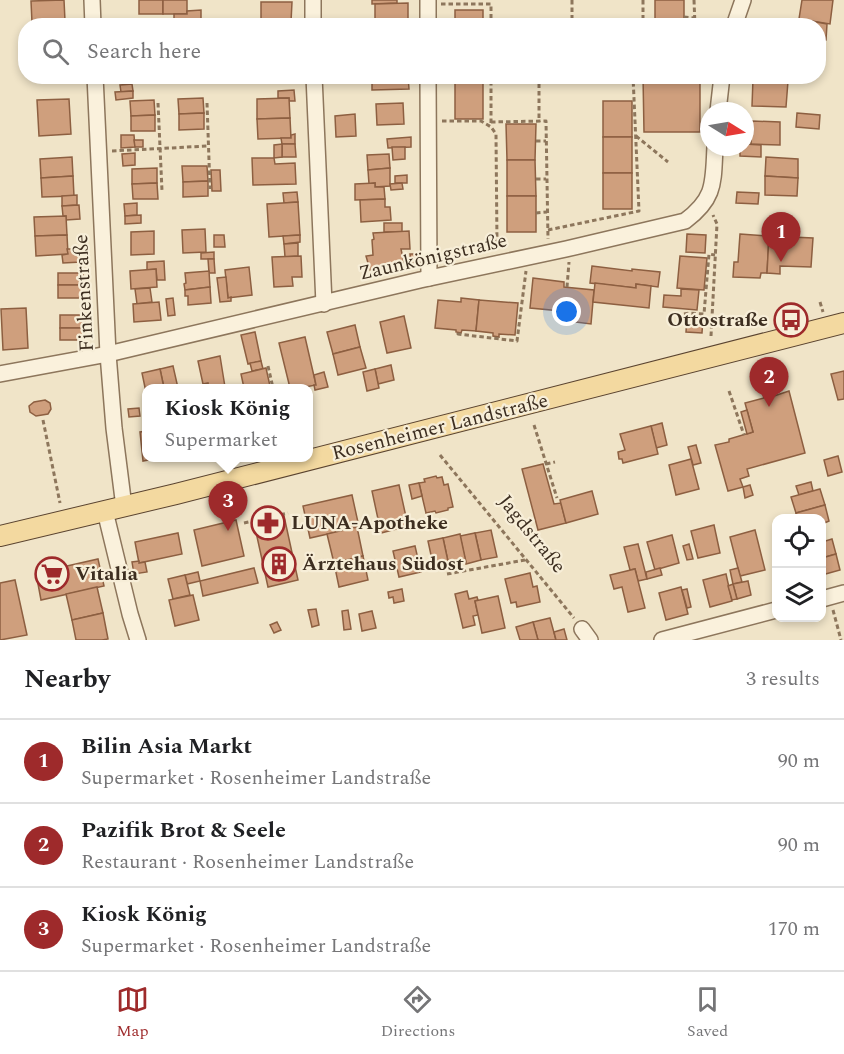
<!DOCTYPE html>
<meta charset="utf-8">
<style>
:root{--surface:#fff;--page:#f6f6f6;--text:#202124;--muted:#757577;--line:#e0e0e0;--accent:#9e2a2b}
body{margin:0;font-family:Spectral,serif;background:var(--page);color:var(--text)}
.controls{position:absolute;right:18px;bottom:18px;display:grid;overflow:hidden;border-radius:12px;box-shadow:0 3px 9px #0003}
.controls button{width:54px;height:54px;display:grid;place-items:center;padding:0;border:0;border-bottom:2px solid var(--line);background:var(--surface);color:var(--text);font:30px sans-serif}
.compass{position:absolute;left:700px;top:102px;width:54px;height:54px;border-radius:50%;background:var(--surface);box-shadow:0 3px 9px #0003;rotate:101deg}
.you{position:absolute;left:567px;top:312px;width:21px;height:21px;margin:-15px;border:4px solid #fff;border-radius:50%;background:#1a73e8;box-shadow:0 0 0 9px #1a73e833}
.badge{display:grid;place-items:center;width:39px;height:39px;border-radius:50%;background:var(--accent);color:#fff;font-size:20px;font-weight:700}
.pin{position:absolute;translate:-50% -50px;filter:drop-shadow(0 2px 3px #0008)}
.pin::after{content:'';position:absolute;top:32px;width:21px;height:18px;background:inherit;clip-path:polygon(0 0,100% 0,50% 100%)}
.popup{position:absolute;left:142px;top:384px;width:171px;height:78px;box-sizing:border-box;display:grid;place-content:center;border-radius:12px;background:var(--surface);filter:drop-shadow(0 2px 4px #0005);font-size:20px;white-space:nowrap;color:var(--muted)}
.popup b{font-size:22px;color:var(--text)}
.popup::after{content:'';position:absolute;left:50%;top:100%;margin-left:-12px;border:12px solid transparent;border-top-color:var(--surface)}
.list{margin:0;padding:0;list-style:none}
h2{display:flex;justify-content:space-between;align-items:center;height:78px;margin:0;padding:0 24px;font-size:26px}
h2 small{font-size:20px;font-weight:400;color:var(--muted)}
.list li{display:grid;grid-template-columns:39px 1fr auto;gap:18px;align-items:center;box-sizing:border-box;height:84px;padding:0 24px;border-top:2px solid var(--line)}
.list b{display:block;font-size:22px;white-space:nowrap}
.list p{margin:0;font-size:20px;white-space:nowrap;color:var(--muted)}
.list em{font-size:20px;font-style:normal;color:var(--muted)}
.icon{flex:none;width:33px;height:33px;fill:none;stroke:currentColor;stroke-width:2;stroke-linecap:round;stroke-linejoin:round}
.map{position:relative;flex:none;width:844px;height:640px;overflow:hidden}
.search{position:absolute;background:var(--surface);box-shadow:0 3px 9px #0003;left:18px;right:18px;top:18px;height:66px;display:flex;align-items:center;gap:15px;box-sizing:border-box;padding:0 21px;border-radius:24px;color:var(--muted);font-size:22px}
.sheet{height:330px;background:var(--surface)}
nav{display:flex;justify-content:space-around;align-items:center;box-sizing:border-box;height:84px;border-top:2px solid var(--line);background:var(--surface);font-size:16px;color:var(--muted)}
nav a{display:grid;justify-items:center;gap:3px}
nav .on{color:var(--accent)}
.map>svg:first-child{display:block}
.building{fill:#cf9f7d;stroke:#8d5f41;stroke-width:1.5}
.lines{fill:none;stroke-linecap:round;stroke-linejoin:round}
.minor-casing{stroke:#8d765c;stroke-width:18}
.major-casing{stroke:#5b4430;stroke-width:22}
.path{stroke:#8d765c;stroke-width:3;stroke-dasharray:4.5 3;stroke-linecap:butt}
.minor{stroke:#faf1dc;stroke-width:15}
.major{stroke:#f3d9a0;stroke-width:20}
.labels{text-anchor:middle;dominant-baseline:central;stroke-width:4.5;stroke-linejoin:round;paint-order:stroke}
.street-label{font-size:20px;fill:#3d2e20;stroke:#f7eed8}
.poi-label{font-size:20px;font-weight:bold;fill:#3d2e20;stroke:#f7eed8;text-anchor:start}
</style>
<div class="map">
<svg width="844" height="640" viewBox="0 0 844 640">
<rect width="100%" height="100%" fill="#f0e4c8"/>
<g class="building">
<path d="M64,0L65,21L32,23L31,1Z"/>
<rect x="139" y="0" width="24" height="14"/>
<rect x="163" y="0" width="24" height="14"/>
<path d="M372,0H397V3L372,4Z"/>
<rect x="655" y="0" width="29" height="26"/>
<path d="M802,0H833L830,24L799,19Z"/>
<path d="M261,2H292L291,22H261Z"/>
<path d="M408,3V20H375V4Z"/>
<path d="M201,10V24L174,25V14H187V11Z"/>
<rect x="455" y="10" width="28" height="16"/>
<path d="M246,20H261V22H288V26H246Z"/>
<path d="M375,20H408V26H376Z"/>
<path d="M811,21L827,24L826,40L818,39V26H811Z"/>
<path d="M41,76H67V78L41,80Z"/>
<path d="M372,76H408L409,89L372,90Z"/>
<path d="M455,76H483V82L455,83Z"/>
<path d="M643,76H700V132H644Z"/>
<path d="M753,79L788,81L786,107L752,106Z"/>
<path d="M483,82V119H455V83Z"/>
<path d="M132,84L133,91L121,92L120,85Z"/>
<path d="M294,90L295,101H289V98H278V91Z"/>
<path d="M133,91V98L116,100L115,92Z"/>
<path d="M203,98L204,113L179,114L178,99Z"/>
<path d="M289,98L290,118L257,119V99Z"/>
<path d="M69,99L71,134L39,136L37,100Z"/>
<path d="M154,100L155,115L131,116L130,101Z"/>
<rect x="603" y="101" width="29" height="36"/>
<path d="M403,103L404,124L377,125L376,104Z"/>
<path d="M204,113V129L179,130V114Z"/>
<path d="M797,113L820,115L819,129L796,127Z"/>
<path d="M355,114L356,136L336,137L335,116Z"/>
<path d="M155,115V131H131V116Z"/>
<path d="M290,118L291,138L258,139L257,119Z"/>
<path d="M752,121L780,122V145L751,144Z"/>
<path d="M506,124H536L535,160H507Z"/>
<path d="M295,134V144H282L281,138H291V135Z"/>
<path d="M121,135H134L135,147L121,148Z"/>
<path d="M411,137V147L388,148L387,139Z"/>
<rect x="603" y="137" width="29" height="36"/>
<path d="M134,140H143V147H135Z"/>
<path d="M282,144H295L296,157H282Z"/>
<path d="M282,144V157L274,158V145Z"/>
<path d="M745,144L761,145V157L740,156V147H745Z"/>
<path d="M392,147H405V159L393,160Z"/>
<path d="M135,153V165L123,166L122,154Z"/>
<path d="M389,154L390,168L368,170L367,155Z"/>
<path d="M72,157L73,176L41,178L40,159Z"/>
<path d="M766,157L798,159V178L765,176Z"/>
<path d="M252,158H274L275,164L295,163L296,184L253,185Z"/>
<path d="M507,160H535L536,196H507Z"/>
<path d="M182,166H207L208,181L183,182Z"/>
<path d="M157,168V183L132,184V169Z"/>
<path d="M390,168V186L375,187V183L369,184L368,170Z"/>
<path d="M211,170H220L221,191H212Z"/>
<rect x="603" y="173" width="29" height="36"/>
<path d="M407,175V183H395V176Z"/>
<path d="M73,176L74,196L42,197L41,178Z"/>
<path d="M765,176L798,178L797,196L765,195Z"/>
<path d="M208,181V196L183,197V182Z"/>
<path d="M157,183L158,199H133L132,184Z"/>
<path d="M375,183V187H384L385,199L355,200V184Z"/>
<path d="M402,183L403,189L391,190L390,184Z"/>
<path d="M297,192L298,202L284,203L283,193Z"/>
<path d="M737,192L759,193L758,204L736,203Z"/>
<path d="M77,195V205L62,206V196Z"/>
<rect x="507" y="196" width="29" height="36"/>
<path d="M385,199V207H390L391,220L361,222L360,200Z"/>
<path d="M298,202L300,235L269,237L267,204Z"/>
<path d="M137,203V215L125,216L124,204Z"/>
<path d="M79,205L80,219L66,220V216H63L62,206Z"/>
<path d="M141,215V223L125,224V216Z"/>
<path d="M66,216L67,235L35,236L34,217Z"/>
<rect x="384" y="223" width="18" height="9"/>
<path d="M205,229L206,252L183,253L182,230Z"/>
<path d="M154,231V254L131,255V232Z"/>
<path d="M409,231L410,249H401L404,263L370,270L366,256L373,255L372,240L374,239L373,233Z"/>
<path d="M687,234L706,235L705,253L686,252Z"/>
<path d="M740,234L769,236L767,273H761L760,278L733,277L734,262H738Z"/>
<path d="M67,235L68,254L36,256L35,236Z"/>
<path d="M214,235H224L225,247H214Z"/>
<path d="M300,235V242L284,244L283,236Z"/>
<path d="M769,236L813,238L811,267L780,266V274L767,273Z"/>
<path d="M298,243V256L285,257L284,244Z"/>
<path d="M67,249H80L81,262L63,263L62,255L68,254Z"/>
<path d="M214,252V259H201V253Z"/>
<path d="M410,254H417V263H411Z"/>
<path d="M301,256L302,277H292L293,286L274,287L272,257Z"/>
<path d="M680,256L707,258L704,290L677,288Z"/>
<path d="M208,259H214L215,273H209Z"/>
<path d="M164,261L165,280H157L156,269L147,270V262Z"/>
<path d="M592,266L632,271V269L660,272L658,287L636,284V288L590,283Z"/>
<path d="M249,267L252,295L228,298L225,270Z"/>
<path d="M156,269L157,287L131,289L130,271Z"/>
<path d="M209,271L210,287L185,290L184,284L186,283L185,273Z"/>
<rect x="58" y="273" width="25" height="12"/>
<path d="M226,277L228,298L231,297V301L220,302L217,278Z"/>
<path d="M533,278L564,282V287L594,290L591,324L560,320L561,311L530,308Z"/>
<path d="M595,283L636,288V284L651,286L649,308L593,302Z"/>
<rect x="58" y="285" width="25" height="13"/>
<path d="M210,287L211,303L188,305V296H185V290Z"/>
<path d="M150,288L152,302L137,304L135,289Z"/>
<path d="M681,289L699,290L697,310L663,307L664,295L681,296Z"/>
<path d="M173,298L175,315L168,316L166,299Z"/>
<path d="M461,298L479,300L476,331L462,330L461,333L456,332V330L435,328L438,300L461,302Z"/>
<path d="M479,300L518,303L515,335L499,334V337L493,336V333L476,331Z"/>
<path d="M159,302L161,320L134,322L133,304Z"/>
<path d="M26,308L28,348L3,350L1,309Z"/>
<rect x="60" y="315" width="25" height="13"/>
<path d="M404,316L411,348L387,353L380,322Z"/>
<path d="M687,317L703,318L702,333L686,332Z"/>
<path d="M355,325L360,347L333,354L327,332Z"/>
<rect x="60" y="328" width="25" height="12"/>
<path d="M255,332L261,361L248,364L241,335Z"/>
<path d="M305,337L316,385L300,388H290L279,343Z"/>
<path d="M360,347L366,368L338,375L333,354Z"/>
<path d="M220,356L225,387L209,388L208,383L203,384L198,361Z"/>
<path d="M261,361L263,369L252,371L250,363Z"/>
<path d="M391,365L394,380L378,384L375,369Z"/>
<path d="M173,366L178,388H164L160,369Z"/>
<path d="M266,368L270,386L260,388H244L241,374Z"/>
<path d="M160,369L164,388H147V397L142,373Z"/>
<path d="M375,369L379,388L367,391L363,372Z"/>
<path d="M844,371V399L838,400L831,374Z"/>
<path d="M324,372L328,387L315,390L314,385H316L314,375Z"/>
<path d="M772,389L774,396L789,391L805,453L747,469L749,476L740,479L743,487L728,491L715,445L729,442V439L753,432L745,403L764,398L762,391Z"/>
<path d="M45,400L50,403L51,409L48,414L36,416L30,412L29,406L34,402Z"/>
<path d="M139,408L140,416L129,417L128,409Z"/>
<path d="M747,410L753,432L747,434L741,412Z"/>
<path d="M662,423L667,445L656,448L651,426Z"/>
<path d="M651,426L658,454L623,463L622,459H619L618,452L625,450L620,434Z"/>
<path d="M147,431V458H158L143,461L140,432Z"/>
<path d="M696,445L701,463L693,465L688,447Z"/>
<path d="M838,456L842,472L828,476L824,460Z"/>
<path d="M691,459L699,489L676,495L669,465Z"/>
<path d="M543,464L554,504L561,503L566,523L538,530L522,469Z"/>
<path d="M436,476L437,478L442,477L444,485L448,484L453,507L448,508V510L436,513L435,511L426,513L419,483L425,482L424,479Z"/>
<path d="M811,482L813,491L799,495L796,486Z"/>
<path d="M419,483L422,496L412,499L409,485Z"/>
<path d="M399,485L408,526L381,533L372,491Z"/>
<path d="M750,485L753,495L745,498L743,487Z"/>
<path d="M820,489L825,505L796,513L791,497Z"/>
<path d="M592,491L598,514L566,523L560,500Z"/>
<path d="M352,495L359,527L310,538L303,506Z"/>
<path d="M825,505L829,521L822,524V518H798L796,513Z"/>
<path d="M284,516L298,580L268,587L254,523Z"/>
<path d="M236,520L244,556L202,566L194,530Z"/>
<path d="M714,525L720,553L698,558L691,531Z"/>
<path d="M357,527L363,556L334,563L327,534Z"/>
<path d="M491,530L497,557L481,560L475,533Z"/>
<path d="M755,530L765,570L740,576L730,537Z"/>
<path d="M178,533L182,554L139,563L135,542Z"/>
<path d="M475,533L481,560L466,564L460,536Z"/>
<path d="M460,534L466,562L449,566L443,538Z"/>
<path d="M672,535L679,563L655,570L647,542Z"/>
<path d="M443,538L449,566L434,569L428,541Z"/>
<path d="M832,539L836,554L822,558V542Z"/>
<path d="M638,544L647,579L638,581L635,569L630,570L624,547Z"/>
<path d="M689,544L693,559L687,560L683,546Z"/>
<path d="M415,546L421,572L399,577L393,551Z"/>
<path d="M836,554L840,570L822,575V558Z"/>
<path d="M363,556L368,580L339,587L334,563Z"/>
<path d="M98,559L104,586L41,600L36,573Z"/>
<path d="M139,561V563L145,562L147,572L134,574L132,562Z"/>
<path d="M254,568L258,583L203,596L200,581Z"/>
<path d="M660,568L662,575L647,579L646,572Z"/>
<path d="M738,568L742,582L733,584L730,570Z"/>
<path d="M635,569L645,608L628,612L622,587L614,589L610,575Z"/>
<path d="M198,572L200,581L187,584L185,575Z"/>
<path d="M530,573L533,587L537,586L540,602L517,607L516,602L511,603L505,579Z"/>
<path d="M726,574L732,601L710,607L703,580Z"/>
<path d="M185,575L190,595L173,599L168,579Z"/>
<path d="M15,580L27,635L0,640V583Z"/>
<path d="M748,581L751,595L737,599L733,584Z"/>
<path d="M733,584L737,599L732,600L728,586Z"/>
<path d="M97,587L103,613L72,620L66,594Z"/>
<path d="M681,587L688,614L666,620L659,593Z"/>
<path d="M402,589L404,601L394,603L393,597L389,598L388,592Z"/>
<path d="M687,589L691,607L687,608L682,590Z"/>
<path d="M467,591L469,599L477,597L478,600L475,601L478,615L473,616L475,625L463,628L455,594Z"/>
<path d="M193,595L199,620L175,626L169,600Z"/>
<path d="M498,596L505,628L482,633L475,601Z"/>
<path d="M316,609L319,625L312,627L308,610Z"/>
<path d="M348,610L351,629L344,630L342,611Z"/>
<path d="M372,611L376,628L362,631L359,614Z"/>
<path d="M103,613L108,639L102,640H76L72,620Z"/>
<path d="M550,618L556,640H538L533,622Z"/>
<path d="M277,622L281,630L274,633L270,625Z"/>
<path d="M533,622L538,640H520L516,627Z"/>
<path d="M564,629L567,640H556L554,632Z"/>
</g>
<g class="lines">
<defs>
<g id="minor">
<path d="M92,0L93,26"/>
<path d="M428,0V26"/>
<path d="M313,26V0"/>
<path d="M734,26L743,0"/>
<path d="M95,76L108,354L114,428L124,507"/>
<path d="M314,76L324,304"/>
<path d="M428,76L429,278"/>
<path d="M718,111L722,76"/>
<path d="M0,374L108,354L420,280L566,249L685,221C716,198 713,182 715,147"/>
<path d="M105,511L130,614L138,640"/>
<path d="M822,599L844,593"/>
<path d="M582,629L590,640"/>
<path d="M662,640L776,610"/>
</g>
<path id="major" d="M0,536L176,494L844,323"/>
</defs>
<use href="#minor" class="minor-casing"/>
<use href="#major" class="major-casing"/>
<g class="path">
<path d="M572,0V26"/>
<path d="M643,0V26"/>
<path d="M694,0L695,26"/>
<path d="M441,4H491V26"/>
<path d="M684,17L695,18"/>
<path d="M539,76V122"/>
<path d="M158,103L162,191"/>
<path d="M207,103L210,189"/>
<path d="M442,121H481L491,127L496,134L497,243"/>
<path d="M491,122L546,121L548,239"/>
<path d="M491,123V76"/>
<path d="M636,136L668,162"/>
<path d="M536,141H546"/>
<path d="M112,151L208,146"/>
<path d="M536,179H546"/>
<path d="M536,213L547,212"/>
<path d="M548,230L639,211L633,76"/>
<path d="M567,287L569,262"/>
<path d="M83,296H91"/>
<path d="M820,302L823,312"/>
<path d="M784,311L787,322"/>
<path d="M684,314L689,313L704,314L709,254L715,255"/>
<path d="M458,333V334L517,341L526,271"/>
<path d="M711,336L717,224L713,215"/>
<path d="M268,366L273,388"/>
<path d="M729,391L744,435"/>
<path d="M43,420L60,503"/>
<path d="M534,425L557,498"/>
<path d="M440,455L574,618"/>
<path d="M546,464L555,462"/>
<path d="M244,523L288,513"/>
<path d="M447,574L525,560"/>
<path d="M833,610L841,640"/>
</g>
<use href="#minor" class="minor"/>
<use href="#major" class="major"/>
</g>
<defs>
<symbol id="bus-ring" viewBox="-11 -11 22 22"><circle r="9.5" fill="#f7eed8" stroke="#9e2a2b" stroke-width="1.5"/><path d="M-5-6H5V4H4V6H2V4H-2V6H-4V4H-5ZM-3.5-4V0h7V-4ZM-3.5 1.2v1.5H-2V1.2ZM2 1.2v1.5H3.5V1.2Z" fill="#9e2a2b"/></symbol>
<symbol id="pharmacy-ring" viewBox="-11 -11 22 22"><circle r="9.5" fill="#f7eed8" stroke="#9e2a2b" stroke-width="1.5"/><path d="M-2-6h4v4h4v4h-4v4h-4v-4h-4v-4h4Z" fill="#9e2a2b"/></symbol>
<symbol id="building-ring" viewBox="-11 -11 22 22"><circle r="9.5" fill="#f7eed8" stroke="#9e2a2b" stroke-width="1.5"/><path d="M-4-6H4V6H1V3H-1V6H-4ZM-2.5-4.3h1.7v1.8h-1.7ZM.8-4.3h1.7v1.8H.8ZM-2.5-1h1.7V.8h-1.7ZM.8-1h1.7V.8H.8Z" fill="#9e2a2b"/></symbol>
<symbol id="supermarket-ring" viewBox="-11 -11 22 22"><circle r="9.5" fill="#f7eed8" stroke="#9e2a2b" stroke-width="1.5"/><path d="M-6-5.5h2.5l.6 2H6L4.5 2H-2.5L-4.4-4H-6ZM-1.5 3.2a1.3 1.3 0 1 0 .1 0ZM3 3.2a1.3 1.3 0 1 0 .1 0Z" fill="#9e2a2b"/></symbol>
</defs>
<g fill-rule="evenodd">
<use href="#bus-ring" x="772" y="301" width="38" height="38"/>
<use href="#pharmacy-ring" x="249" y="504" width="38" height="38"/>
<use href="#building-ring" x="260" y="545" width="38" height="38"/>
<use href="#supermarket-ring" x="33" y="555" width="38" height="38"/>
</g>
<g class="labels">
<g class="street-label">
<text transform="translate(433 257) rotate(-13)">Zaunkönigstraße</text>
<text transform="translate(84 293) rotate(-93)">Finkenstraße</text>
<text transform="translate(440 427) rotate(-14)">Rosenheimer Landstraße</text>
<text transform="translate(532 534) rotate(51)">Jagdstraße</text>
</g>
<g class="poi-label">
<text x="768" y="320" text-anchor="end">Ottostraße</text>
<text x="291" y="523">LUNA-Apotheke</text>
<text x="302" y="564">Ärztehaus Südost</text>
<text x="75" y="574">Vitalia</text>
</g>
</g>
</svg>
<div class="controls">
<button><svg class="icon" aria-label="locate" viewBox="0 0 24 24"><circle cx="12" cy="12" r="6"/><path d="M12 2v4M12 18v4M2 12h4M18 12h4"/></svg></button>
<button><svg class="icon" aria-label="layers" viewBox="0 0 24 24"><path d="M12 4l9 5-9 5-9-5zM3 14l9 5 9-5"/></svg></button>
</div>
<svg class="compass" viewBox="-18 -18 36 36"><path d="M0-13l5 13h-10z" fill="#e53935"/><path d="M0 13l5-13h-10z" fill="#757577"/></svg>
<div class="you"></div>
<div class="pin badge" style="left:781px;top:262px">1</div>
<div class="pin badge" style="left:769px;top:407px">2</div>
<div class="pin badge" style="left:228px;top:531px">3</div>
<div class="popup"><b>Kiosk König</b>Supermarket</div>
<div class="search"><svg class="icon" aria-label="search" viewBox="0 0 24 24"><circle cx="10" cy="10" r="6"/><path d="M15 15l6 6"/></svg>Search here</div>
</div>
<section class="sheet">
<h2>Nearby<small>3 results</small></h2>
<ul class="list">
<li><span class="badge">1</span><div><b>Bilin Asia Markt</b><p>Supermarket · Rosenheimer Landstraße</p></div><em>90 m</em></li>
<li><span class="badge">2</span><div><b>Pazifik Brot &amp; Seele</b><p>Restaurant · Rosenheimer Landstraße</p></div><em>90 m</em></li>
<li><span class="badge">3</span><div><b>Kiosk König</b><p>Supermarket · Rosenheimer Landstraße</p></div><em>170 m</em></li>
</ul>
</section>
<nav>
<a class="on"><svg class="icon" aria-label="map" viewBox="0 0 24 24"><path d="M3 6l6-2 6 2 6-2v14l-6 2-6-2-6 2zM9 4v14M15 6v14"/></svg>Map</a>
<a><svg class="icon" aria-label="directions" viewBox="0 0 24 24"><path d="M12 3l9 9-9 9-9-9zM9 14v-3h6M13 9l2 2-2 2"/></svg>Directions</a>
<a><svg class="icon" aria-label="saved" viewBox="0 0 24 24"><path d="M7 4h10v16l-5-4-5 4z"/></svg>Saved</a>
</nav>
